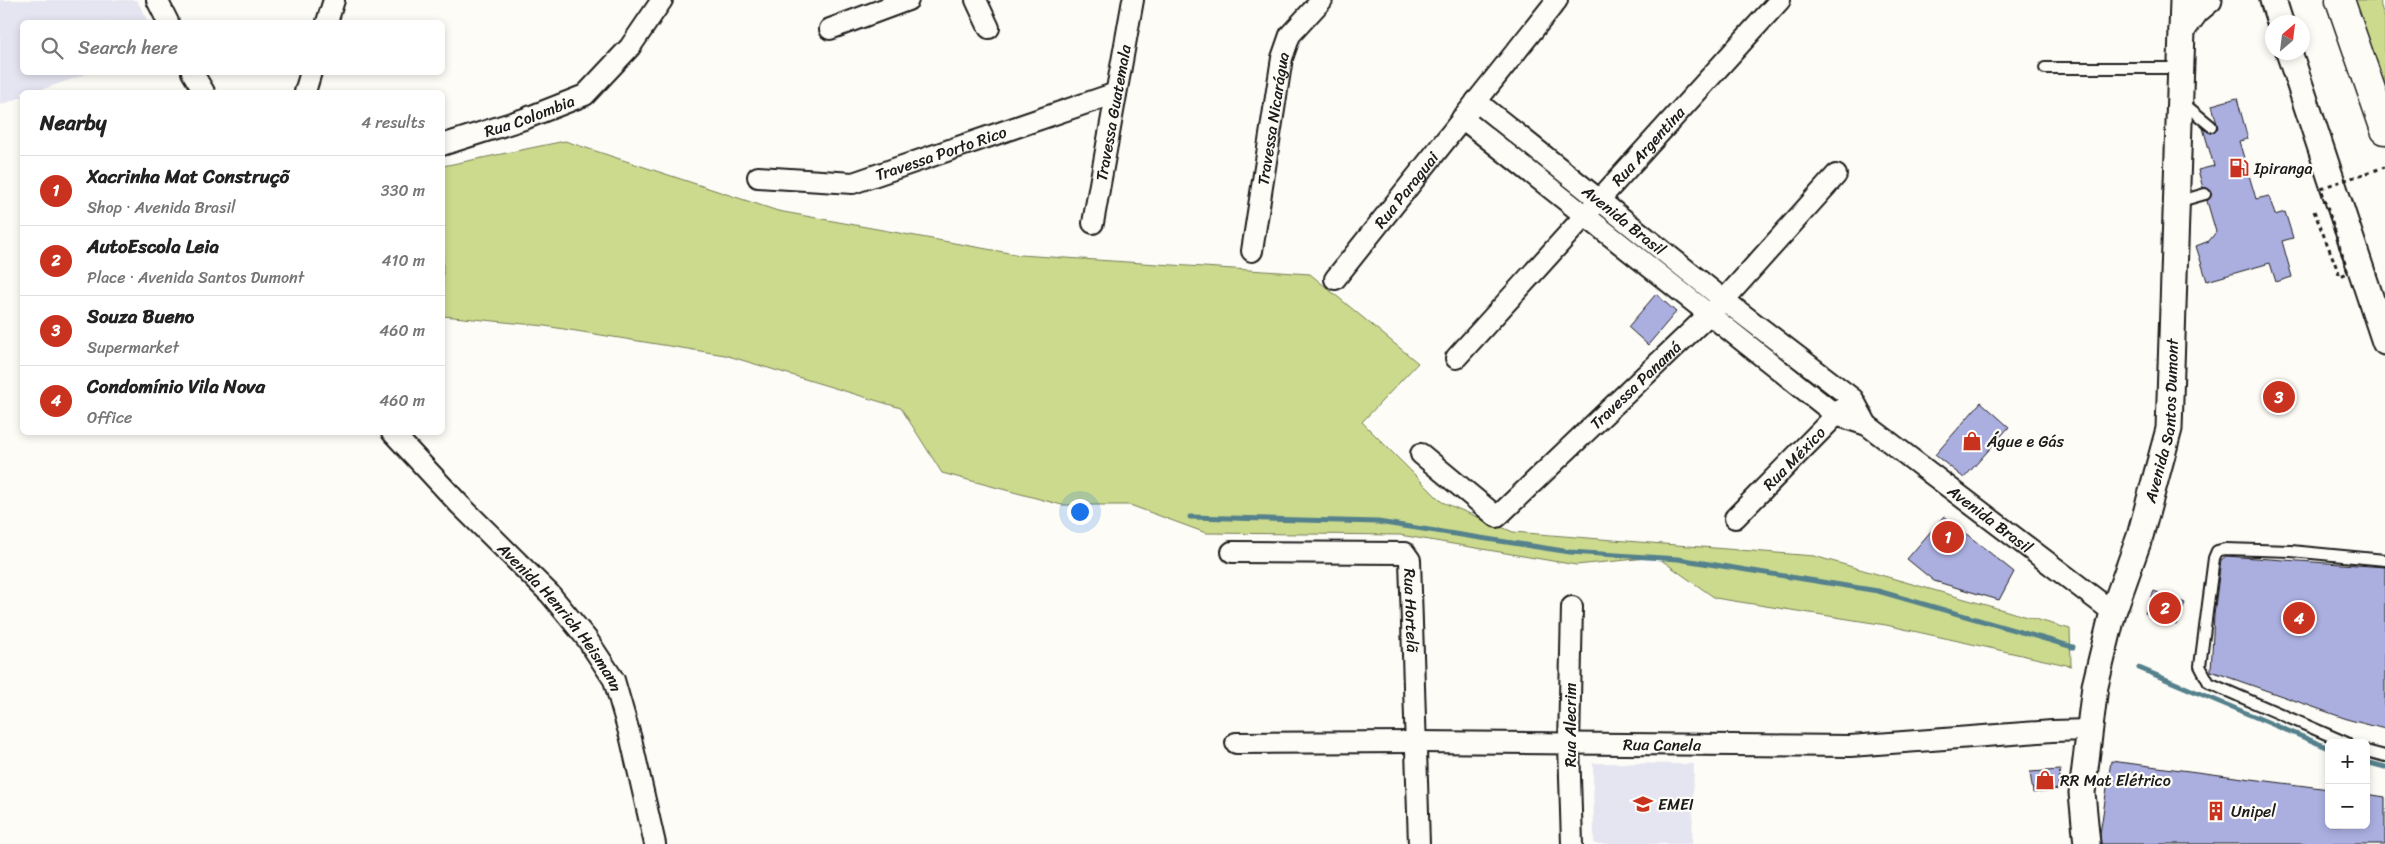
<!DOCTYPE html>
<meta charset="utf-8">
<style>
:root{--surface:#fff;--page:#f6f6f6;--text:#222;--muted:#767676;--line:#e0e0e0;--accent:#c8321e}
body{margin:0;font-family:Sriracha,sans-serif;background:var(--page);color:var(--text)}
.controls{position:absolute;right:15px;bottom:15px;display:grid;overflow:hidden;border-radius:8px;box-shadow:0 2px 8px #0003}
.controls button{width:45px;height:45px;display:grid;place-items:center;padding:0;border:0;border-bottom:1px solid var(--line);background:var(--surface);color:var(--text);font:25px sans-serif}
.compass{position:absolute;left:2265px;top:15px;width:45px;height:45px;border-radius:50%;background:var(--surface);box-shadow:0 2px 8px #0003;rotate:28deg}
.you{position:absolute;left:1079px;top:511px;width:18px;height:18px;margin:-12px;border:4px solid #fff;border-radius:50%;background:#1a73e8;box-shadow:0 0 0 8px #1a73e833}
.badge{display:grid;place-items:center;width:32px;height:32px;border-radius:50%;background:var(--accent);color:#fff;font-size:16px;font-weight:700}
.pin{position:absolute;translate:-50% -50%;border:2px solid #fff;box-shadow:0 1px 5px #0006}
.list{margin:0;padding:0;list-style:none}
h2{display:flex;justify-content:space-between;align-items:center;height:65px;margin:0;padding:0 20px;font-size:21px}
h2 small{font-size:16px;font-weight:400;color:var(--muted)}
.list li{display:grid;grid-template-columns:32px 1fr auto;gap:15px;align-items:center;box-sizing:border-box;height:70px;padding:0 20px;border-top:1px solid var(--line)}
.list b{display:block;font-size:19px;white-space:nowrap}
.list p{margin:0;font-size:16px;white-space:nowrap;color:var(--muted)}
.list em{font-size:16px;font-style:normal;color:var(--muted)}
.icon{flex:none;width:28px;height:28px;fill:none;stroke:currentColor;stroke-width:2;stroke-linecap:round;stroke-linejoin:round}
.map{position:relative;flex:none;width:2385px;height:844px;overflow:hidden}
.search{position:absolute;background:var(--surface);box-shadow:0 2px 8px #0003;left:20px;top:20px;width:425px;height:55px;display:flex;align-items:center;gap:12px;box-sizing:border-box;padding:0 18px;border-radius:8px;color:var(--muted);font-size:19px}
.panel{position:absolute;background:var(--surface);box-shadow:0 2px 8px #0003;left:20px;top:90px;width:425px;height:345px;border-radius:8px}
.map>svg:first-child{display:block}
.built{fill:#e4e5f0}
.green{fill:#ccda8d;stroke:#747b54}
.lines{fill:none;stroke-linecap:round;stroke-linejoin:round}
.stream{stroke:#54818c;stroke-width:5}
.building{fill:#abafe0;stroke:#1c1c1c}
.service-casing{stroke:#1c1c1c;stroke-width:14}
.minor-casing{stroke:#1c1c1c;stroke-width:24}
.tertiary-casing{stroke:#1c1c1c;stroke-width:29}
.motorway-casing{stroke:#1c1c1c;stroke-width:31}
.service{stroke:#fdfcf7;stroke-width:10}
.minor{stroke:#fdfcf7;stroke-width:20}
.tertiary{stroke:#fdfcf7;stroke-width:25}
.motorway{stroke:#fdfcf7;stroke-width:28}
.path-bridge{stroke:#1c1c1c;stroke-width:3;stroke-dasharray:4 4;stroke-linecap:butt}
.labels{text-anchor:middle;dominant-baseline:central;stroke-width:4.5;stroke-linejoin:round;paint-order:stroke}
.street-label{font-size:16px;fill:#1c1c1c;stroke:#fdfcf7}
.poi-label{font-size:16px;fill:#1c1c1c;stroke:#fdfcf7;text-anchor:start}
</style>
<div class="map">
<svg width="2385" height="844" viewBox="0 0 2385 844">
<rect width="100%" height="100%" fill="#fdfcf7"/>
<filter id="ink" filterUnits="userSpaceOnUse"><feTurbulence type="fractalNoise" baseFrequency=".02" numOctaves="2"/><feDisplacementMap in="SourceGraphic" scale="10" xChannelSelector="R" yChannelSelector="G"/><feConvolveMatrix kernelMatrix="1 2 1 2 8 2 1 2 1" color-interpolation-filters="sRGB"/></filter>
<g filter="url(#ink)">
<g class="built">
<path d="M0,0H137L148,22H22V72L89,73L35,92H22V97L0,105Z"/>
<path d="M1593,763L1694,764L1692,844H1594Z"/>
</g>
<g class="green">
<path d="M2350,0H2379L2385,19V99Z"/>
<path d="M565,141L778,211L1020,255L1310,274L1418,363L1362,422L1442,502L1513,532L1814,556L2070,629L2071,666L1886,625L1715,598L1657,557L1576,565L1400,535L1206,533L1130,505H1062L942,473L901,408L725,355L545,326L443,316V166Z"/>
</g>
<g class="lines">
<g class="stream">
<path d="M1190,517L1378,522L1570,552L1678,559L1878,591L2073,647"/>
<path d="M2139,668L2329,748"/>
<path d="M2366,762L2385,767"/>
</g>
</g>
<g class="building">
<path d="M2237,98L2248,139L2239,141L2256,199L2269,196L2275,215L2285,212L2293,238L2282,241L2292,277L2276,282L2270,263L2207,281L2196,246L2209,241L2216,232L2207,201L2211,196V192L2207,188H2203L2198,170L2214,166L2203,128L2210,133L2218,128L2212,105Z"/>
<path d="M1656,294L1676,312L1648,345L1628,327Z"/>
<path d="M1981,402L2009,427L1964,478L1935,455Z"/>
<path d="M1944,516L2014,572L1999,600L1934,581L1907,559Z"/>
<path d="M2226,556L2385,567V729L2350,720L2211,671L2214,615L2221,560Z"/>
<path d="M2154,591L2185,603L2176,625L2145,613Z"/>
<path d="M2111,761L2329,789V825H2366V794L2385,797V844H2101L2100,834Z"/>
<path d="M2060,770L2058,789L2033,793L2030,772Z"/>
</g>
<g class="lines">
<defs>
<g id="service">
<path d="M2045,68H2181"/>
<path d="M2183,103L2211,126"/>
<path d="M2177,202L2205,194"/>
<path d="M2347,743L2209,683L2200,666L2214,558L2217,551L2225,549L2291,551L2385,560"/>
<path d="M2366,751L2385,756"/>
</g>
<g id="minor">
<path d="M157,0L168,22"/>
<path d="M976,0L989,28"/>
<path d="M327,22L334,0"/>
<path d="M830,29L908,0"/>
<path d="M192,72L204,92"/>
<path d="M305,92L311,72"/>
<path id="s1" d="M1476,101L1724,300L1853,399L1867,425"/>
<path id="s2" d="M1462,118L1836,415L1867,425L2113,612"/>
<path id="s3" d="M442,145L524,119L585,95L630,47L662,0"/>
<path id="s4" d="M758,177L853,183L1116,93"/>
<path id="s5" d="M1093,223L1133,0"/>
<path id="s6" d="M1252,251L1282,58L1290,35L1322,0"/>
<path id="s7" d="M1335,279L1557,0"/>
<path id="s8" d="M1456,358L1780,0"/>
<path id="s9" d="M392,432L460,505L550,594L587,639L614,680L631,739L655,844"/>
<path id="s10" d="M1421,454L1497,517L1724,300L1836,175"/>
<path id="s11" d="M1735,518L1844,407"/>
<path id="s12" d="M1232,552L1405,553L1410,560L1419,844"/>
<path d="M1572,607L1569,744L1572,844"/>
<path id="s13" d="M1236,743L1416,742L1850,746L2052,731L2089,730"/>
</g>
<g id="tertiary">
<path d="M2273,0L2280,22"/>
<path d="M2182,30L2196,11L2209,0"/>
<path d="M2289,52L2385,342"/>
<path id="s14" d="M2087,844L2082,793L2095,686L2113,612L2140,536L2169,429L2183,0"/>
</g>
<path id="motorway" d="M2340,0L2385,130"/>
</defs>
<use href="#service" class="service-casing"/>
<use href="#minor" class="minor-casing"/>
<use href="#tertiary" class="tertiary-casing"/>
<use href="#motorway" class="motorway-casing"/>
<use href="#service" class="service"/>
<use href="#minor" class="minor"/>
<use href="#tertiary" class="tertiary"/>
<use href="#motorway" class="motorway"/>
<path class="path-bridge" d="M2314,211L2340,276L2348,273L2321,188L2385,167"/>
</g>
</g>
<defs>
<symbol id="fuel-bare" viewBox="-9 -9 18 18"><path d="M-5.5-6h7V0h2V4h1.3V-2.5L3-4.5l.8-.8L6-3V5H2.5V1h-1V6h-7ZM-4.2-4.7v3.2H.2V-4.7Z" fill="#c8321e" stroke="#fdfcf7" stroke-width="2.5" paint-order="stroke"/></symbol>
<symbol id="shop-bare" viewBox="-9 -9 18 18"><path d="M-5-2.5h2.3a2.7 3.5 0 0 1 5.4 0H5L5.5 6h-11ZM-1.5-2.5h3a1.5 2.3 0 0 0-3 0Z" fill="#c8321e" stroke="#fdfcf7" stroke-width="2.5" paint-order="stroke"/></symbol>
<symbol id="school-bare" viewBox="-9 -9 18 18"><path d="M0-5L7-2L0 1L-7-2ZM-4 1L0 2.5L4 1V4Q0 6-4 4Z" fill="#c8321e" stroke="#fdfcf7" stroke-width="2.5" paint-order="stroke"/></symbol>
<symbol id="building-bare" viewBox="-9 -9 18 18"><path d="M-4-6H4V6H1V3H-1V6H-4ZM-2.5-4.3h1.7v1.8h-1.7ZM.8-4.3h1.7v1.8H.8ZM-2.5-1h1.7V.8h-1.7ZM.8-1h1.7V.8H.8Z" fill="#c8321e" stroke="#fdfcf7" stroke-width="2.5" paint-order="stroke"/></symbol>
</defs>
<g fill-rule="evenodd">
<use href="#fuel-bare" x="2225" y="154" width="28" height="28"/>
<use href="#shop-bare" x="1958" y="427" width="28" height="28"/>
<use href="#shop-bare" x="2031" y="766" width="28" height="28"/>
<use href="#school-bare" x="1629" y="790" width="28" height="28"/>
<use href="#building-bare" x="2202" y="797" width="28" height="28"/>
</g>
<g class="labels">
<g class="street-label">
<text stroke="none"><textPath href="#s5" startOffset="112">Travessa Guatemala</textPath></text>
<text stroke="none"><textPath href="#s3" startOffset="92">Rua Colombia</textPath></text>
<text stroke="none"><textPath href="#s6" startOffset="134">Travessa Nicarágua</textPath></text>
<text stroke="none"><textPath href="#s8" startOffset="286">Rua Argentina</textPath></text>
<text stroke="none"><textPath href="#s4" startOffset="188">Travessa Porto Rico</textPath></text>
<text stroke="none"><textPath href="#s7" startOffset="114">Rua Paraguai</textPath></text>
<text stroke="none"><textPath href="#s1" startOffset="190">Avenida Brasil</textPath></text>
<text stroke="none"><textPath href="#s10" startOffset="290">Travessa Panamá</textPath></text>
<text stroke="none"><textPath href="#s14" startOffset="434">Avenida Santos Dumont</textPath></text>
<text stroke="none"><textPath href="#s11" startOffset="84">Rua México</textPath></text>
<text stroke="none"><textPath href="#s2" startOffset="665">Avenida Brasil</textPath></text>
<text stroke="none"><textPath href="#s12" startOffset="232">Rua Hortelã</textPath></text>
<text stroke="none"><textPath href="#s9" startOffset="251">Avenida Henrich Heismann</textPath></text>
<text transform="translate(1570 725) rotate(-90)">Rua Alecrim</text>
<text stroke="none"><textPath href="#s13" startOffset="426">Rua Canela</textPath></text>
</g>
<g class="poi-label">
<text x="2254" y="168">Ipiranga</text>
<text x="1987" y="441">Águe e Gás</text>
<text x="2060" y="780">RR Mat Elétrico</text>
<text x="1658" y="804">EMEI</text>
<text x="2231" y="811">Unipel</text>
</g>
</g>
</svg>
<div class="controls">
<button>+</button>
<button>−</button>
</div>
<svg class="compass" viewBox="-18 -18 36 36"><path d="M0-13l5 13h-10z" fill="#e53935"/><path d="M0 13l5-13h-10z" fill="#767676"/></svg>
<div class="you"></div>
<div class="pin badge" style="left:1948px;top:537px">1</div>
<div class="pin badge" style="left:2165px;top:608px">2</div>
<div class="pin badge" style="left:2279px;top:397px">3</div>
<div class="pin badge" style="left:2299px;top:618px">4</div>
<div class="search"><svg class="icon" aria-label="search" viewBox="0 0 24 24"><circle cx="10" cy="10" r="6"/><path d="M15 15l6 6"/></svg>Search here</div>
<section class="panel">
<h2>Nearby<small>4 results</small></h2>
<ul class="list">
<li><span class="badge">1</span><div><b>Xacrinha Mat Construçõ</b><p>Shop · Avenida Brasil</p></div><em>330 m</em></li>
<li><span class="badge">2</span><div><b>AutoEscola Leia</b><p>Place · Avenida Santos Dumont</p></div><em>410 m</em></li>
<li><span class="badge">3</span><div><b>Souza Bueno</b><p>Supermarket</p></div><em>460 m</em></li>
<li><span class="badge">4</span><div><b>Condomínio Vila Nova</b><p>Office</p></div><em>460 m</em></li>
</ul>
</section>
</div>
